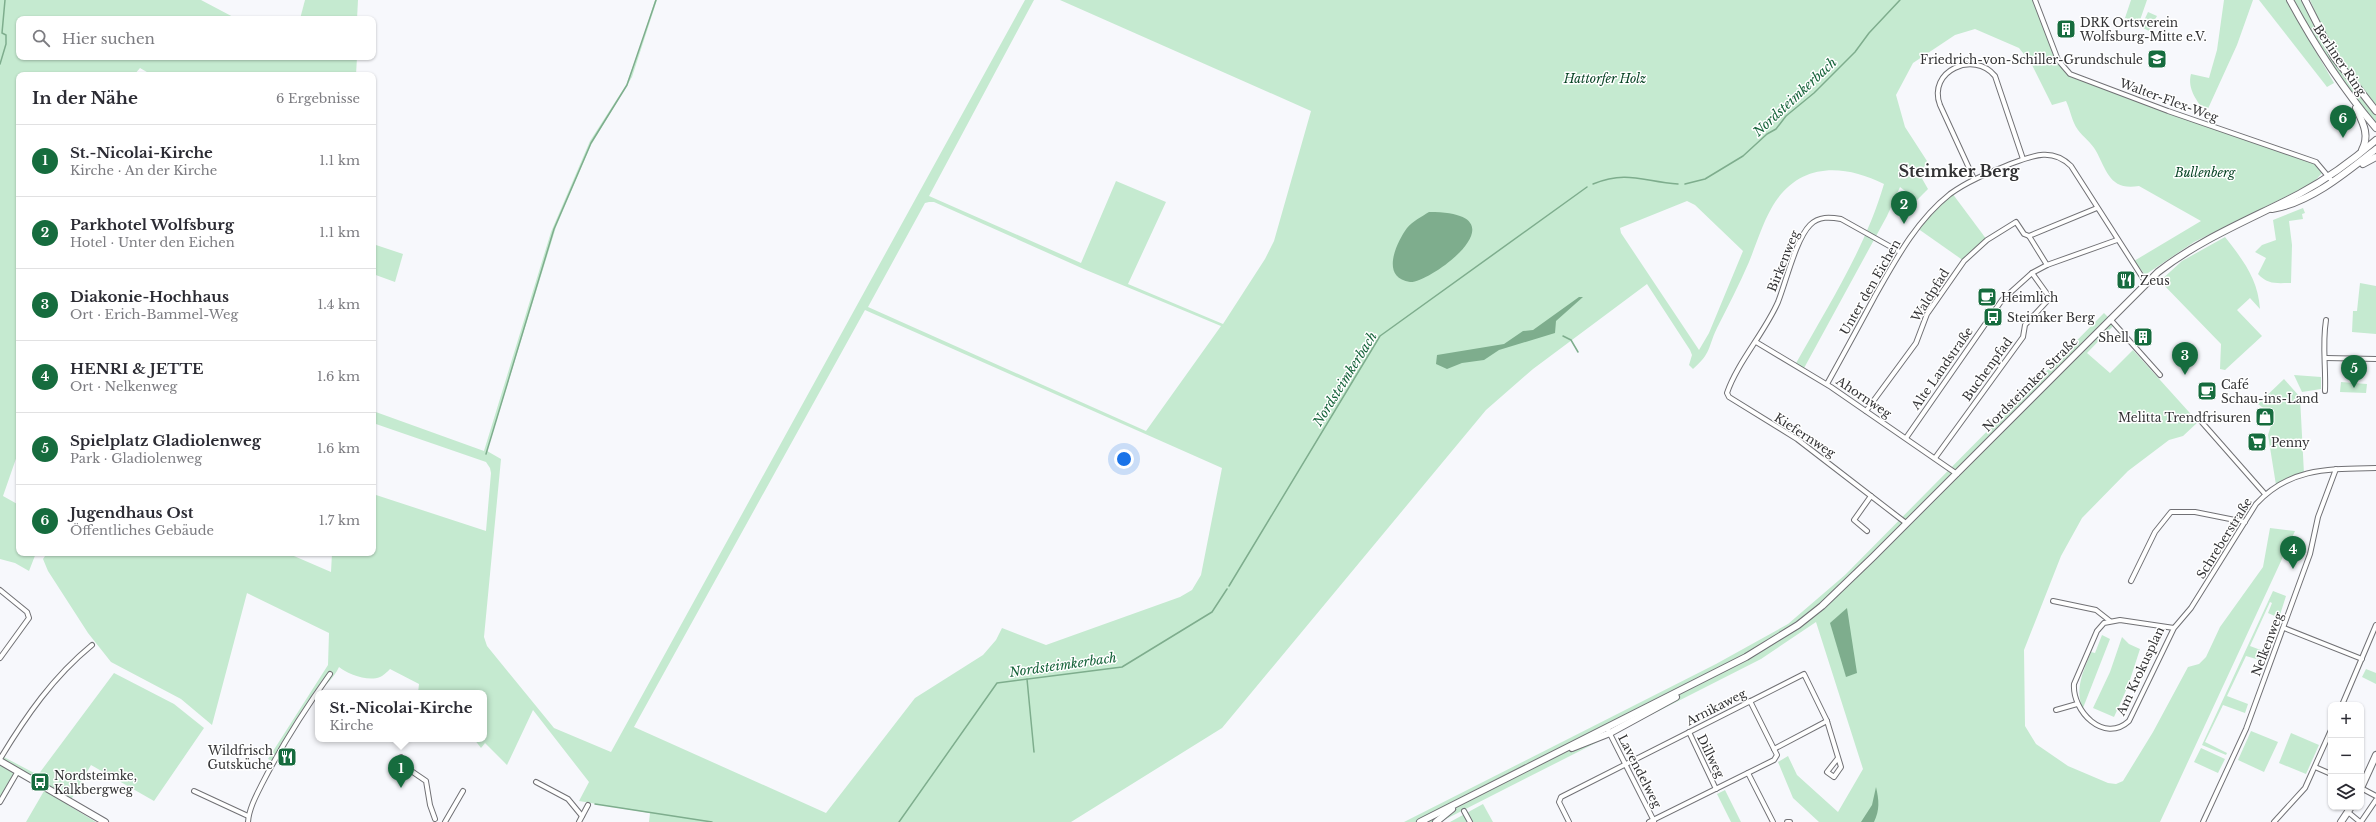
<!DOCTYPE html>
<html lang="de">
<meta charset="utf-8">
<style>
:root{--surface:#fff;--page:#f2f2f3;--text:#2b2b33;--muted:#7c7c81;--line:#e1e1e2;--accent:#166c3e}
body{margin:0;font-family:"Libre Baskerville",serif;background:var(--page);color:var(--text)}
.controls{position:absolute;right:12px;bottom:12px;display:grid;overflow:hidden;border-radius:8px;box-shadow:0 1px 3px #0004}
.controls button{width:36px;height:36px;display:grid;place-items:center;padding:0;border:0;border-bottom:1px solid var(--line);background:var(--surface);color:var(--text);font:20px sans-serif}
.you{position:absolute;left:1124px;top:459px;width:14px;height:14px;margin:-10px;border:3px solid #fff;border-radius:50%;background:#1a73e8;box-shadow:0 0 0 6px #1a73e833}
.badge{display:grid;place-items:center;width:26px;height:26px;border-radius:50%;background:var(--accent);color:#fff;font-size:13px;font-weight:700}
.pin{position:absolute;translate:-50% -33px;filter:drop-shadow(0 1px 2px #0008)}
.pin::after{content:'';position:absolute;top:21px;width:14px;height:12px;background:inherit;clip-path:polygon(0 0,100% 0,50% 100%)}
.popup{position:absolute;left:315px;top:690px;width:172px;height:52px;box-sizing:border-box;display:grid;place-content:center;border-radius:8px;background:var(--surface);filter:drop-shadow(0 1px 3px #0005);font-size:13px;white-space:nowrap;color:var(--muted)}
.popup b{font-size:15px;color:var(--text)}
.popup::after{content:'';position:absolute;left:50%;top:100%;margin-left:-8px;border:8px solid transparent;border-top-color:var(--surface)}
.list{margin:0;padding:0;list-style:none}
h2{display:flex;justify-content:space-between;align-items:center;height:52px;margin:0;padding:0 16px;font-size:17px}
h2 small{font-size:13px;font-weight:400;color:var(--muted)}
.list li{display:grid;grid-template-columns:26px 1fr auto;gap:12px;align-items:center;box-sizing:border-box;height:72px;padding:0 16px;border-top:1px solid var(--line)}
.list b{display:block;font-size:15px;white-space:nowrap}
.list p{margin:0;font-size:13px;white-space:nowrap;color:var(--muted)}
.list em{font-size:13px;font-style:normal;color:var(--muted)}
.icon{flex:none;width:22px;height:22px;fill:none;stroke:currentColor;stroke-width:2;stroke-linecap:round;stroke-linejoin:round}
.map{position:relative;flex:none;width:2376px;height:822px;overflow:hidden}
.search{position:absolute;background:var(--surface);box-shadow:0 1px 3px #0004;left:16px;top:16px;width:360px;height:44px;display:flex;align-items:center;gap:10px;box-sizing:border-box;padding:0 14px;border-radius:8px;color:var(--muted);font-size:15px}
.panel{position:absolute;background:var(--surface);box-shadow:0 1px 3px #0004;left:16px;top:72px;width:360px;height:484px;border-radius:8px}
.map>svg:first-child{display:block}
.green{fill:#c5ead0;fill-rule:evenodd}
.water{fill:#7ead8d}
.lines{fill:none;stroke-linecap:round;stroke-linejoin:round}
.stream{stroke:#7ead8d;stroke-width:1.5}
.street-casing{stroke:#717175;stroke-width:6}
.secondary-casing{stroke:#717175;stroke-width:8}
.street{stroke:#fff;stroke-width:4}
.secondary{stroke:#fff;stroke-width:6}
.labels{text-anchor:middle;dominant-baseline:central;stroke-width:3;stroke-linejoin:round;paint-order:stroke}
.poi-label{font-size:12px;fill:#323234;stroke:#fff;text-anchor:start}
.street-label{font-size:12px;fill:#323234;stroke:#fff}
.park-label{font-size:12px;font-style:italic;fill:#074324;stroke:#fff}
.water-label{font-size:13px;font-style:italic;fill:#16633a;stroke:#fff}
.district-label{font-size:16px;font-weight:bold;fill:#323234;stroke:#fff}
</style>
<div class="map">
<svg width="2376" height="822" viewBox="0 0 2376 822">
<rect width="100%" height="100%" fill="#f7f8fc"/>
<g class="green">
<path d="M0,0H201L237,19H19V57H357L356,75H152L140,68L134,75H19V450L3,496L19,505V553H36L29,571L15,563L0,559Z"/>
<path d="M305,0H358L357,19H300Z"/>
<path d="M655,0H657L632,77L591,145L556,227L487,451L501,459L484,637L487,646L554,728L611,752L1025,0H1034L929,196L1081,263L1116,181L1166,202L1128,284L1223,324L1265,259L1274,241L1311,111L1060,0H2033L2056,62L2069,76L2297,155L2315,164L2322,173L2313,183L2194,242L2145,275L2134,261L2201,221L2139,186C2110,191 2107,171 2096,151C2091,142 2083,137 2078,130C2072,122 2070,109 2066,101L2052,105L2031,63L2019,48L1975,29L1955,35L1913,63L1896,95L1905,127L1927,161L1920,175L1928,189L1917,200L1900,187L1887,216L1803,370L1795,365C1828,306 1865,249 1884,184C1842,163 1797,162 1771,209C1762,225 1756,245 1749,262C1739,285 1728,306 1717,328C1707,349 1712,352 1693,369L1689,365L1692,355L1690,350L1647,284L1533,369L1486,410L1222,728L1071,822H649L650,813L579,801L589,782L533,710L507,765L485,743L481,748L474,739H484V693H418L419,684L390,669C387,672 383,676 380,677C368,682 347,674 339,667C334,678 325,685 318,693C301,713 289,740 276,763L268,759L328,665L329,633L247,593L212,725L181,699L111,662L88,633L48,571L43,559L47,553H287L331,572L332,553H373V494L486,531L491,473L490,468L486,462L373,423V411L484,451L551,232L590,141L626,85L642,42ZM1687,201L1695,205L1743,251L1709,333L1699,350L1621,233L1620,228ZM929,202H934L1086,270L1221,326L1146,431L868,307L925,203ZM865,310L1222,468L1201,575L1192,590L1180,597L1046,645L1002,628L996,640L983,655L915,698L826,813L634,727Z"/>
<path d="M2131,0H2147L2139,23L2125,18Z"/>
<path d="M2224,0H2253L2237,45L2206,113C2197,101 2187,89 2191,74L2209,78L2217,50Z"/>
<path d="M2259,0H2286L2334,83L2327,87Z"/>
<path d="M2292,0H2302L2332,58L2376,114V123C2344,84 2317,44 2292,0Z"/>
<path d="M2310,0H2376V106C2348,74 2326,39 2310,0Z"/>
<path d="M2148,12L2157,16L2149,31L2141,27Z"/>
<path d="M1952,193L1987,240L1964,261L1917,228Z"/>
<path d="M2303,208L2305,213L2302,214L2303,219L2289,221L2292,245L2291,283C2277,283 2268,285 2258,274L2266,258L2255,252L2262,245L2276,240L2273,220Z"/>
<path d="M2225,237C2243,260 2258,279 2260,309L2250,298L2237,310L2262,336L2225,370L2220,369L2221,344L2160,281L2182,261Z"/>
<path d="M373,244L403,254L395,282L373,274Z"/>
<path d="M2360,283L2376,286V334L2352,332L2353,311H2357Z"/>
<path d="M2104,313L2115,324L2087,353L2110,373L2133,350L2198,422L2183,436L2169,440L2128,471L2082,518L2061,556L2024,650L2025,726L2036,744L2068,766L2108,783L2116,784L2123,781L2153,732L2188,667L2199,664L2206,657L2220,627L2263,567L2270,528L2295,531L2160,822H1819L1793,798L1778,762L1788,756L1797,775L1838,812L1863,769L1816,622L1761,659L1440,822H1404L1716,664L1788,624L1845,575Z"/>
<path d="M2294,375L2321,377V389L2302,392Z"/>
<path d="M2284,379L2300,397L2304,474L2276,485L2268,435L2274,416L2258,404Z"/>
<path d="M2341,382L2367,384L2366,393L2340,392Z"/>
<path d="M2273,591L2286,596L2279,618L2268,613L2272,603L2270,602L2250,646L2266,652L2263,661L2246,656L2227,696L2248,704L2245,713L2223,705L2205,742L2227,753L2226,755L2202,745Z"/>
<path d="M2102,635L2110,639L2083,708C2074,689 2084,670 2091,652L2095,653Z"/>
<path d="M2122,637L2129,644L2140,649L2128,686L2114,717L2093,708L2110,672Z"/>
<path d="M2366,669L2376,673V684L2362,677Z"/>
<path d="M114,673L174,704L204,728L154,801L91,765L68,805L96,822H26L44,791L18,775L0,804V755L38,775Z"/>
<path d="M2251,731L2278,742L2264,772L2238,760Z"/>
<path d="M2291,733L2319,745L2306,774L2279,763Z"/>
<path d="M2201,748L2225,759L2218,773L2194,762Z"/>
<path d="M1725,790L1741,822H1731L1717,794Z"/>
<path d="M1483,804L1493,822H1450Z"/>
</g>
<g class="water">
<path d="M1429,212C1528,212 1429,284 1410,282C1380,278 1396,243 1407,228C1413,221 1421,217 1429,212Z"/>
<path d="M1579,297H1583L1556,321L1555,333L1499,350L1484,360L1462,363L1447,369L1436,364L1437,355L1504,344L1523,331L1533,330Z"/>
<path d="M1847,608L1857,673L1846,677L1830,623Z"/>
<path d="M1876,787C1879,800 1880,810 1874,822H1861L1872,805Z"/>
</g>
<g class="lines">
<g class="stream">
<path d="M0,64L6,44V35L2,33L5,0"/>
<path d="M1593,184C1628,170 1644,182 1678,184"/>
<path d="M1685,184L1705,179L1743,156L1767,134L1776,129L1786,116L1814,93L1855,52L1869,33L1900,0"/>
<path d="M1563,336L1571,340L1578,352"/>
<path d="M486,454L554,229L591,143L627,85L656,0"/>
<path d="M1229,586L1380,336L1587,187"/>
<path d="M1027,679L1034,752"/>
<path d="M595,804L712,822"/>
<path d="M899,822L997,683L1122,667L1212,612L1227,589"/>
</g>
<defs>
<g id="street">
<path d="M2035,0L2058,60L2070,74L2168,111L2316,162L2332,181"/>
<path d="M1974,179L1940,105C1927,71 1974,50 1995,76L2023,159"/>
<path d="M2029,236L2097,208"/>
<path d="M1900,252L1841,219C1830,217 1819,216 1810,225C1796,239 1786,282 1778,302C1765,332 1737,363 1727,393L1729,397L1797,439L1906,523"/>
<path d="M2110,319L2160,375"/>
<path d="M1756,342L1831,387L1957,474"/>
<path d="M2326,358L2376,359"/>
<path d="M1827,384C1843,355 1859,326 1875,296C1896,259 1916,221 1950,194C1969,180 1991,172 2013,163C2034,155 2053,148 2071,166L2146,283"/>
<path d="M2325,391C2326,366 2322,345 2326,320"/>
<path d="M1866,411L1916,343L1927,314L1964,261L1987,240L2016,222L2024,234L2029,236L2047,265"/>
<path d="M2199,419L2265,494"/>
<path d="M1906,438L2002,300L2032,273L2047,265L2117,240"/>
<path d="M1935,458L2023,337L2025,325L2050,298L2032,273"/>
<path d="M1867,531L1854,520L1871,496"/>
<path d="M2131,581L2155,532L2171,512H2195L2245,522"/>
<path d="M0,590L27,612L29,618L0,658"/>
<path d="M2053,601L2096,610L2110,621"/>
<path d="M2174,628L2120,620L2104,623L2097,631L2074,684C2072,711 2104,744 2129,721L2174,628L2191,608L2256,504C2290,467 2330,469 2376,468"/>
<path d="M2284,628L2362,659"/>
<path d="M2342,705L2376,625"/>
<path d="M2056,710L2077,704"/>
<path d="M1607,728L1654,821"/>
<path d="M1689,732L1716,789"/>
<path d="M1774,749L1827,721"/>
<path d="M401,757L404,766L426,781L430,805L435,819"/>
<path d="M0,759C26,716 53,677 92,645"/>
<path d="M2315,767L2331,774"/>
<path d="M1748,773L1773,822"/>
<path d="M536,782L568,799L582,816"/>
<path d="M2361,788L2376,796"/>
<path d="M194,791L248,816"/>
<path d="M0,802L18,771"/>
<path d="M1464,811L1470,822"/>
<path d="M2348,812L2360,822"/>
<path d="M248,822C249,808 257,794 263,782C283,743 305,709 330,674"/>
<path d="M445,822L463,791"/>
<path d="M579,822L588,805"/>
<path d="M1569,822L1559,802L1561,797L1804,674L1827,721L1841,767L1834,777L1827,772L1838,758"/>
<path d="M1649,822L1774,760L1777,755L1750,701"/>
<path d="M1787,822H1790"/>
<path d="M2203,822L2246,729L2310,554L2318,517L2336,469"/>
<path d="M2274,822L2305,788L2331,730"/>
<path d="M2361,822L2376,800"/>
</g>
<g id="secondary">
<path d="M2290,0C2315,46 2342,88 2376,128"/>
<path d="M2305,0L2334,57L2376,111"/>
<path d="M2356,108C2363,123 2370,135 2362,150"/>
<path d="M2363,164L2376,157"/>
<path d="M2272,209C2310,203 2347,172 2376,149"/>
<path d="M1572,748L1610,733L1676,697"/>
<path d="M0,761L105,822"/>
<path d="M2361,788L2376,755"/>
<path d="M1420,822L1746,657L1798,625L1822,606L1873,557L2158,272C2202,238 2251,219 2299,194C2327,179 2352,161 2376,140"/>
<path d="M1436,822L1452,809"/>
<path d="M2341,822L2351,807"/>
</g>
</defs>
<use href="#street" class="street-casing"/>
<use href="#secondary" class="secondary-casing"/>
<use href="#street" class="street"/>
<use href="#secondary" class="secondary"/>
</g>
<defs>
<symbol id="building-square" viewBox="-11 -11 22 22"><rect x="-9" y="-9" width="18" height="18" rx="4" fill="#166c3e" stroke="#fff"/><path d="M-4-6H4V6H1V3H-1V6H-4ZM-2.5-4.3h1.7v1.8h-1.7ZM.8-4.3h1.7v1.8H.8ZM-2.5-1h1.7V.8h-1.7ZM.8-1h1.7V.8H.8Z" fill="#fff"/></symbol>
<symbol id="school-square" viewBox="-11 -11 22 22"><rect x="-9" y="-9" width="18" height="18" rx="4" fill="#166c3e" stroke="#fff"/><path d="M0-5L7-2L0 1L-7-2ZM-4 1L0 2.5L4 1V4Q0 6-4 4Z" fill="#fff"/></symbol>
<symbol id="restaurant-square" viewBox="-11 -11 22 22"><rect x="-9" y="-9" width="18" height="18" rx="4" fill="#166c3e" stroke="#fff"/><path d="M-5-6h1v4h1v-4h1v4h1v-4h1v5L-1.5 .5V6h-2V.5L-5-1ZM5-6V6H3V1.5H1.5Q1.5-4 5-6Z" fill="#fff"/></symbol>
<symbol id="cafe-square" viewBox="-11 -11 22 22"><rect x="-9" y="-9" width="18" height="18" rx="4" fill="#166c3e" stroke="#fff"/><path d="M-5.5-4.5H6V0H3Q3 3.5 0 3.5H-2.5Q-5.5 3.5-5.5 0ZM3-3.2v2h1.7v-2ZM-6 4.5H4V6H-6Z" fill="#fff"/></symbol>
<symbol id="bus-square" viewBox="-11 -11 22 22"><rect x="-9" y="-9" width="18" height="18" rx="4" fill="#166c3e" stroke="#fff"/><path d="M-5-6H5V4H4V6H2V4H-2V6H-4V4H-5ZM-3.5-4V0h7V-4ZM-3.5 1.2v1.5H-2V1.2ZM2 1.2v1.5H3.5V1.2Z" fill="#fff"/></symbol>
<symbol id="shop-square" viewBox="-11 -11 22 22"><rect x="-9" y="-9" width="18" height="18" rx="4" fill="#166c3e" stroke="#fff"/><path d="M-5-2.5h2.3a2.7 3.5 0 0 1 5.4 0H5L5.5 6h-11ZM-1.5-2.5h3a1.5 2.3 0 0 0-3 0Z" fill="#fff"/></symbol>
<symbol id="supermarket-square" viewBox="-11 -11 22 22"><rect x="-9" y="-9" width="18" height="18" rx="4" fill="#166c3e" stroke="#fff"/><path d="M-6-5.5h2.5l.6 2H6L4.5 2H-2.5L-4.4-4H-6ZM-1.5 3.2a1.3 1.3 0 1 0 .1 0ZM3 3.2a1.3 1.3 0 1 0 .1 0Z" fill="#fff"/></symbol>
</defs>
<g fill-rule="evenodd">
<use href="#building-square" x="2055" y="18" width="22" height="22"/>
<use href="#school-square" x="2146" y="48" width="22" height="22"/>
<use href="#restaurant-square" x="2115" y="269" width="22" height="22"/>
<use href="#cafe-square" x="1976" y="286" width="22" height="22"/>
<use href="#bus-square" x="1982" y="306" width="22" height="22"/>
<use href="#building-square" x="2132" y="326" width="22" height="22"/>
<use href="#cafe-square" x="2196" y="380" width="22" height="22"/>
<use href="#shop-square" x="2254" y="406" width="22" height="22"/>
<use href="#supermarket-square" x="2246" y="431" width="22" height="22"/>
<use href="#restaurant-square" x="276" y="746" width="22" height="22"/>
<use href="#bus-square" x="29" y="771" width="22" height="22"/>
</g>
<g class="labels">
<g class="poi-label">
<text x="2080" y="22">DRK Ortsverein<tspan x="2080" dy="14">Wolfsburg-Mitte e.V.</tspan></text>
<text x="2143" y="59" text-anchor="end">Friedrich-von-Schiller-Grundschule</text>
<text x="2140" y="280">Zeus</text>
<text x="2001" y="297">Heimlich</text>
<text x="2007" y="317">Steimker Berg</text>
<text x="2129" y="337" text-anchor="end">Shell</text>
<text x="2221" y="384">Café<tspan x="2221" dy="14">Schau-ins-Land</tspan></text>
<text x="2251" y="417" text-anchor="end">Melitta Trendfrisuren</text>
<text x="2271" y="442">Penny</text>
<text x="273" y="750" text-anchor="end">Wildfrisch<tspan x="273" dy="14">Gutsküche</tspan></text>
<text x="54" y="775">Nordsteimke,<tspan x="54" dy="14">Kalkbergweg</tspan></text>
</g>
<g class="street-label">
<text transform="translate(2340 60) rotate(56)">Berliner Ring</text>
<text transform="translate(2169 100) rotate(20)">Walter-Flex-Weg</text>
<text transform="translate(1783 261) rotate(-68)">Birkenweg</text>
<text transform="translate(1870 287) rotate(-60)">Unter den Eichen</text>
<text transform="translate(1930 295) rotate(-58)">Waldpfad</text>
<text transform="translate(1942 368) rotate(-55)">Alte Landstraße</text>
<text transform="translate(1987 369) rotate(-54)">Buchenpfad</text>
<text transform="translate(2030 384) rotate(-45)">Nordsteimker Straße</text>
<text transform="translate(1864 397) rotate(34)">Ahornweg</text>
<text transform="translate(1805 435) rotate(33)">Kiefernweg</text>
<text transform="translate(2224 538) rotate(-58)">Schreberstraße</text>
<text transform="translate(2267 644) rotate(-69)">Nelkenweg</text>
<text transform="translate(2140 671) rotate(-65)">Am Krokusplan</text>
<text transform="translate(1716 707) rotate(-27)">Arnikaweg</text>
<text transform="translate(1711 756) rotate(64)">Dillweg</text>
<text transform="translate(1640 771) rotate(63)">Lavendelweg</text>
</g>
<g class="park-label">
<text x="1605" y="78">Hattorfer Holz</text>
<text x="2205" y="172">Bullenberg</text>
</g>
<g class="water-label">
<text transform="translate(1795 97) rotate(-43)">Nordsteimkerbach</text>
<text transform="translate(1345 379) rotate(-58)">Nordsteimkerbach</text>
<text transform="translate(1063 665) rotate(-8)">Nordsteimkerbach</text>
</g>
<g class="district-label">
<text x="1959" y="171">Steimker Berg</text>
</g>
</g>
</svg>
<div class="controls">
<button>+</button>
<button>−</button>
<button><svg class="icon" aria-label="layers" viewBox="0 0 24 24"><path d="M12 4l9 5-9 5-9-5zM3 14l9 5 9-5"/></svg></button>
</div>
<div class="you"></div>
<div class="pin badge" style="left:401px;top:788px">1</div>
<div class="popup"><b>St.-Nicolai-Kirche</b>Kirche</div>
<div class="pin badge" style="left:1904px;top:224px">2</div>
<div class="pin badge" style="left:2185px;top:375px">3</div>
<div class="pin badge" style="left:2293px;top:569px">4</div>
<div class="pin badge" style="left:2354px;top:388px">5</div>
<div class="pin badge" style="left:2343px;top:138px">6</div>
<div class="search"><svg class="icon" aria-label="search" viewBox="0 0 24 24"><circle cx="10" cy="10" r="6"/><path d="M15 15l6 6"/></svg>Hier suchen</div>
<section class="panel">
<h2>In der Nähe<small>6 Ergebnisse</small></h2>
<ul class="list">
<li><span class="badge">1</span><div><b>St.-Nicolai-Kirche</b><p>Kirche · An der Kirche</p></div><em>1.1 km</em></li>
<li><span class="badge">2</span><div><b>Parkhotel Wolfsburg</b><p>Hotel · Unter den Eichen</p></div><em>1.1 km</em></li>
<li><span class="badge">3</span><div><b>Diakonie-Hochhaus</b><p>Ort · Erich-Bammel-Weg</p></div><em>1.4 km</em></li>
<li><span class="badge">4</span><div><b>HENRI &amp; JETTE</b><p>Ort · Nelkenweg</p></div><em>1.6 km</em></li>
<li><span class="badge">5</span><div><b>Spielplatz Gladiolenweg</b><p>Park · Gladiolenweg</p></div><em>1.6 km</em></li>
<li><span class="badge">6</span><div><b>Jugendhaus Ost</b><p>Öffentliches Gebäude</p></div><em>1.7 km</em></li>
</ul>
</section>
</div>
